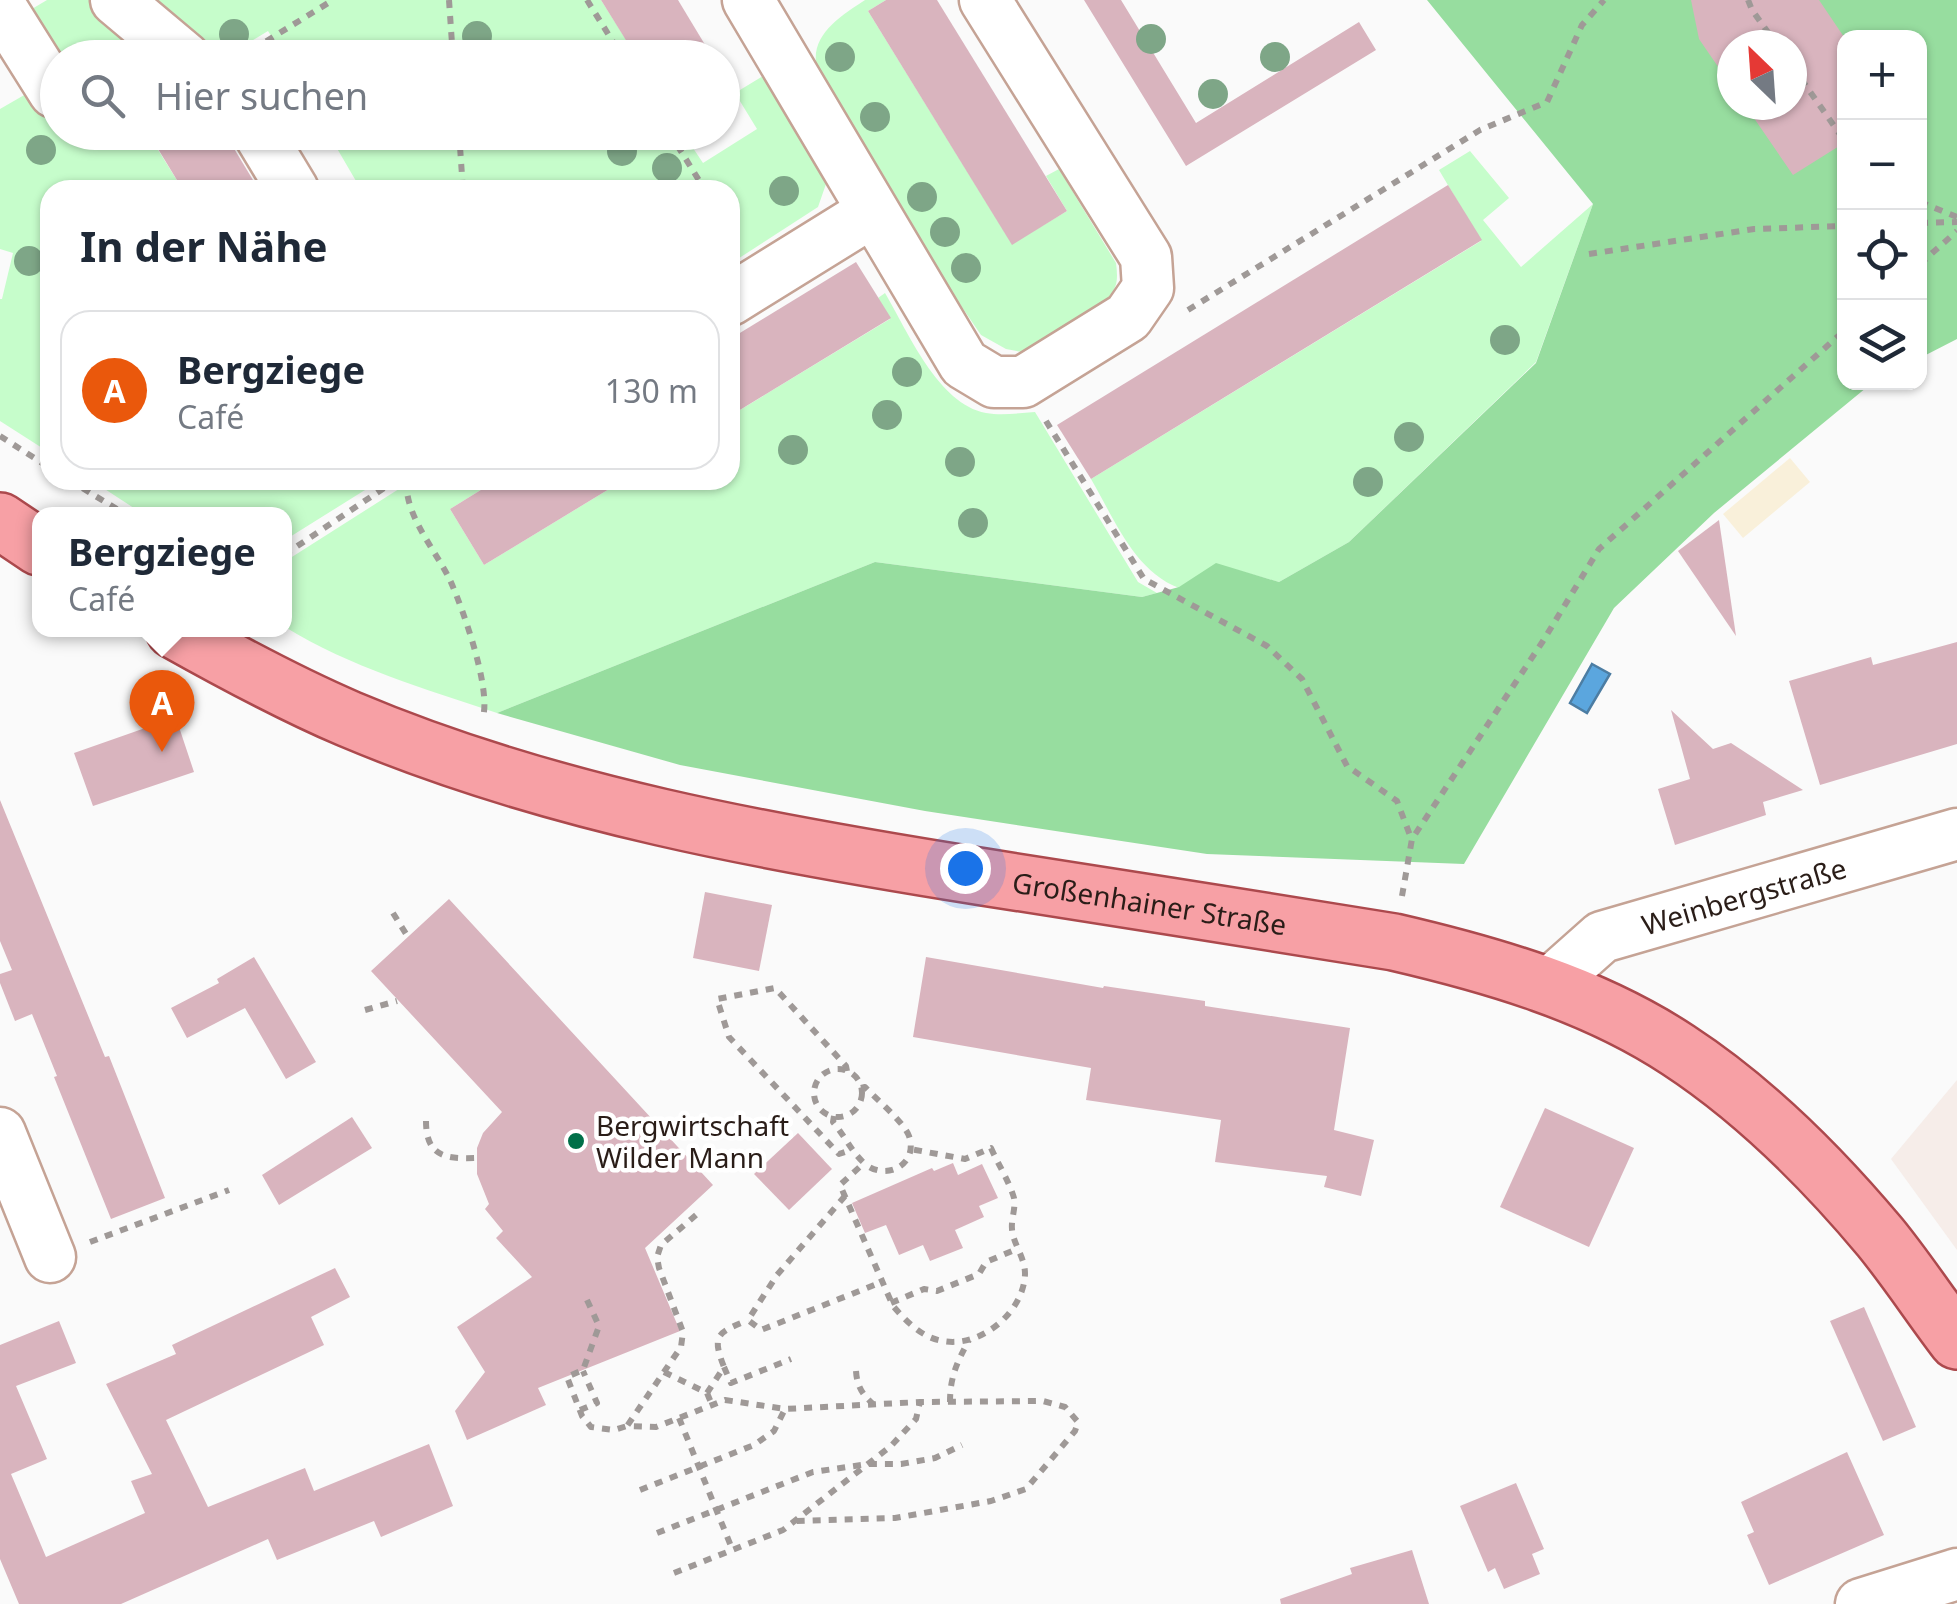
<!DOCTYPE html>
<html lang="de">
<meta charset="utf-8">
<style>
:root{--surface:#fff;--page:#f2f2f3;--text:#1f2937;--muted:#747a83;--line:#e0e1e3;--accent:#ea580c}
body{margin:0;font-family:"Noto Sans",sans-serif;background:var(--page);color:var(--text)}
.controls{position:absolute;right:30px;top:30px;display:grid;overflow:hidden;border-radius:20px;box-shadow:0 2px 8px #0004}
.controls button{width:90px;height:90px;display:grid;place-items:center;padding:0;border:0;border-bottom:2px solid var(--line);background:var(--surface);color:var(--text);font:50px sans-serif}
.compass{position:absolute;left:1717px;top:30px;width:90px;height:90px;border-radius:50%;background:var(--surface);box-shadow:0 2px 8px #0004;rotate:335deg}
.you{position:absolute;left:965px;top:868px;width:35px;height:35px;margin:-25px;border:8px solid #fff;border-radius:50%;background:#1a73e8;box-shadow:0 0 0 15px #1a73e833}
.badge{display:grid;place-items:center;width:65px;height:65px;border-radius:50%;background:var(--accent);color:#fff;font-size:32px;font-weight:700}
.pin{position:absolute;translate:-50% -82px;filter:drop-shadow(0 2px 5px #0008)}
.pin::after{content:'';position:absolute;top:52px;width:35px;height:30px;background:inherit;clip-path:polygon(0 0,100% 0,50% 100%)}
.popup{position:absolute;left:32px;top:507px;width:260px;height:130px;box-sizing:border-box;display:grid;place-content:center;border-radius:20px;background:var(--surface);filter:drop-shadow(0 2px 8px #0005);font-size:32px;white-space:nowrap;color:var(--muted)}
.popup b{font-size:38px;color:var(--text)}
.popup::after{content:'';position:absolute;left:50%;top:100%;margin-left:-20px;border:20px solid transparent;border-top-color:var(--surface)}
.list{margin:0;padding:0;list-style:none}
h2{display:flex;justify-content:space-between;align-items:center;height:130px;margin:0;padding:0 40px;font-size:42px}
h2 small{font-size:32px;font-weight:400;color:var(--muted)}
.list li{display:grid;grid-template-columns:65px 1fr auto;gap:30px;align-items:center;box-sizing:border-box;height:160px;margin:0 20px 20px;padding:0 20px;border:2px solid var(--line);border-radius:30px}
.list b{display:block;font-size:38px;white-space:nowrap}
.list p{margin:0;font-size:32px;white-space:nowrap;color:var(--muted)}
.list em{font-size:32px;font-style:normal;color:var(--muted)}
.icon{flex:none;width:55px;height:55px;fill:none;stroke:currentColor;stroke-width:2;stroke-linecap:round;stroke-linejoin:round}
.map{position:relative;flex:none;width:1957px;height:1604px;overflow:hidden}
.search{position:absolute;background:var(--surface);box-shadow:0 2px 8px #0004;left:40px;top:40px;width:700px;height:110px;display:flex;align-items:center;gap:25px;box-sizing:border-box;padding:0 35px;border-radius:55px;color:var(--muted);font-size:38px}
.panel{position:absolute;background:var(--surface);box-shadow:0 2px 8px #0004;left:40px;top:180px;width:700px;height:310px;border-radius:30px}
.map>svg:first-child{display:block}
.built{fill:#f6ede9}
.industrial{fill:#f9f0da}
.green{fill:#c6fdcb}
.forest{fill:#97dd9f;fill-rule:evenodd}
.water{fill:#5ba6de;stroke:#4c7da3;stroke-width:2.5}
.building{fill:#d9b4be}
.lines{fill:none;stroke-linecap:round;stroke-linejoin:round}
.minor-casing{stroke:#c5a395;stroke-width:55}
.major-casing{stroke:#ac494d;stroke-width:60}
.path{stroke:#9f9997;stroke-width:6;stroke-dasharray:8 8;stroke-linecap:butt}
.minor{stroke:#fff;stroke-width:50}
.major{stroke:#f7a0a5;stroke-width:55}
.tree{fill:#7ea687}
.poi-dot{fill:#006f48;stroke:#fff;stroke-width:4}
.labels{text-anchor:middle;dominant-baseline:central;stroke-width:9;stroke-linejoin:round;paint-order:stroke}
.street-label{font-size:28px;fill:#2a1d18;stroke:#fff}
.poi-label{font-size:28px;fill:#2a1d18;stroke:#fff;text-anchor:start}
</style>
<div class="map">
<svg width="1957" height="1604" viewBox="0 0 1957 1604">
<rect width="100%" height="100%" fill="#fafafa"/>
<path class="built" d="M1957,1080V1250L1891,1159Z"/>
<path class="industrial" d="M1790,458L1810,482L1743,538L1723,514Z"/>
<g class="green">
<path d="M47,0H106L165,57L58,58V132L174,133L155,145L183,190H50V453L0,421V299H2L13,253L0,249V109L26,94L0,28Z"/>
<path d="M158,0H601L637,57H284L268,31L225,57H195L139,12Z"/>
<path d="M865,0H886L868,11L1012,244L1067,211L1046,176L1059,169L1116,263C1117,271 1118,280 1115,287C1107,310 1050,337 1028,350L1022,352L1006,349L981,335L953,294L817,68C809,35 841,16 865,0Z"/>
<path d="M763,76L826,184L818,207L730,264V190H342L356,181L328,133H683L703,163L757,129L735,93Z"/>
<path d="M1470,151L1509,198L1483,220L1521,267L1593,204L1536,362L1349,542L1279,582L1216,564L1179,588C1134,571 1114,518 1091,479L1481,241L1439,170Z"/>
<path d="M885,293C908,332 938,404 986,413C1002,416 1019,413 1035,412L1138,582L1157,593L1142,597L875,562L497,713C425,689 350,667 285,627L284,562L413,480H497L450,509L484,565L624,480H730V416L890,319L878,298Z"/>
<path d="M91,480H381L285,540L284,514H143Z"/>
</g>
<path class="forest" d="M1427,0H1957V339L1920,358V38H1844V382L1872,383L1714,513L1614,608L1464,864L1207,854L925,811L680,765L497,713L875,562L1142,597L1179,587L1216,563L1279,582L1349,542L1536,363L1593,204ZM1732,45H1792V105H1732Z"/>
<path class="water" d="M1592,664L1610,674L1587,713L1570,703Z"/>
<g class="building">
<path d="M601,0H678L713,58H637Z"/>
<path d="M886,0H937L1067,211L1012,245L868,11Z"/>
<path d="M1084,0H1121L1196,123L1359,22L1376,50L1186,166Z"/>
<path d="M1691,0H1819L1844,37V143L1793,175L1745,105H1792V45H1732V87L1699,39Z"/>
<path d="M174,132H224L259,190H183L155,144Z"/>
<path d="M1448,185L1482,240L1091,479L1057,425Z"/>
<path d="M856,262L891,318L730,416V339Z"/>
<path d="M497,480H624L484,565L450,509Z"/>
<path d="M1719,520L1736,636L1678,551Z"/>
<path d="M1957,642V744L1820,785L1789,681L1871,657L1873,665Z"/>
<path d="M1671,710L1713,749L1731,743L1803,790L1763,802L1766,815L1675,845L1658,789L1690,779Z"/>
<path d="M168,720L170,727L178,724L194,772L93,806L74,753Z"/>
<path d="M0,800L105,1057L109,1056L165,1198L111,1219L54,1077L57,1076L32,1014L15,1021L0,983V974L12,970L0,941Z"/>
<path d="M705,892L772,905L759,971L693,958Z"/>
<path d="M449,899L713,1185L645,1248L680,1331L538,1388L546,1405L467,1440L455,1411L485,1372L457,1327L532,1277L496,1238L503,1231L485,1209L489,1204L477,1174V1148L483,1133L502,1112L371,971Z"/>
<path d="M254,957L316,1062L286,1079L245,1008L187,1038L171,1008L219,983L217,979Z"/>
<path d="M926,957L1103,988L1104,986L1205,1001V1006L1350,1028L1334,1130L1374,1140L1361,1196L1324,1187L1327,1176L1215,1162L1221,1120L1086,1100L1091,1068L913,1037Z"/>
<path d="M1545,1108L1634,1148L1589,1247L1500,1207Z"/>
<path d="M352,1117L372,1148L279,1205L262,1175Z"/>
<path d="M798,1133L832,1169L789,1210L754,1174Z"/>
<path d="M953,1163L958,1175L982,1164L998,1198L979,1206L984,1217L955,1230L963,1248L930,1261L923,1245L899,1255L886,1225L865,1233L852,1203L932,1168L934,1171Z"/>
<path d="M335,1268L350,1297L311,1317L324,1345L166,1420L208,1507L305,1468L314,1491L429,1444L453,1506L381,1537L374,1521L277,1560L268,1539L121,1604H19L0,1559V1345L59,1321L76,1363L16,1386L47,1459L11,1474L46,1557L145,1513L131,1481L152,1474L106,1384L176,1354L172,1345Z"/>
<path d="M1864,1307L1916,1427L1883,1441L1830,1321Z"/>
<path d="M1847,1452L1884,1535L1769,1585L1747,1535L1754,1532L1741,1502Z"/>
<path d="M1516,1483L1544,1549L1532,1554L1540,1574L1504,1589L1495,1568L1488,1572L1460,1506Z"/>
<path d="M1412,1550L1429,1604H1281L1280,1599L1352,1574L1350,1568Z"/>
</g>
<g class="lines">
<defs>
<g id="minor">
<path d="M116,0L185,58"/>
<path d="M748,0L964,364L994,382H1023L1128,317L1148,288L1146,257L985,0"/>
<path d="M0,6L54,92"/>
<path d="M258,132L293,190"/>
<path d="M730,300L872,212"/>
<path id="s1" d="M1548,985L1602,937L1957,834"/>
<path d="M0,1133L50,1257"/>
<path d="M1861,1604L1957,1574"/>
</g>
<g id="major">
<path d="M0,521L39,547"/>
<path id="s2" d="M174,630C231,662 288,693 349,719C550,804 769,843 984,877C1121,898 1257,920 1394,942C1493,965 1593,994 1678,1050C1753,1099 1823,1169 1880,1237C1907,1270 1931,1307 1957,1341"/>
</g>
</defs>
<use href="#minor" class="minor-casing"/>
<use href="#major" class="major-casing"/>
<g class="path">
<path d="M449,0L453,58"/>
<path d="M587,0L623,58"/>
<path d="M1748,0L1752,10L1777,45"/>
<path d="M239,58L333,0"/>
<path d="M1792,66L1844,140"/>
<path d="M459,132L463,190"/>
<path d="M669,132L705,190"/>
<path d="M1920,202L1957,217"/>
<path d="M1920,223L1957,222"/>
<path d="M1589,254L1754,229L1844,226"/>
<path d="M1920,264L1957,231"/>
<path d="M1188,310L1480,130L1547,102L1582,25L1604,0"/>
<path d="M1046,421L1144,579L1267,646L1302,679L1347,766L1397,801L1411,838"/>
<path d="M0,436L50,468"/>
<path d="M69,480L125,514"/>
<path d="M407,480C403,513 436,551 450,580C463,609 491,688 483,717"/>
<path d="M284,555L396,480"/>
<path d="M1402,896L1412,839L1543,641L1599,549L1844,331"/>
<path d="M393,913L408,937"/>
<path d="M365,1010L397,1001"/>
<circle cx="838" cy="1093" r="24"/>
<path d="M847,1071L846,1066L775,988L717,999L729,1037L839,1154L851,1150"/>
<path d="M861,1088L865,1087C877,1100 903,1121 909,1136C919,1165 885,1182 864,1163"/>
<path d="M834,1116L833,1122C845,1136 851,1151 864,1163L840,1185L893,1306C906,1321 922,1338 943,1341C981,1348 1024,1312 1025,1274C1025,1257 1013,1244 1012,1229C1011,1219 1016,1208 1014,1198C1009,1181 998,1164 991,1148L965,1159L910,1149"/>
<path d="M426,1121C426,1157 446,1159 476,1158"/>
<path d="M845,1196L777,1275L748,1320L761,1330L882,1282"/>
<path d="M696,1215L661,1245L657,1257L659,1268L683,1332L681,1347L627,1426L656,1427L725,1400L785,1409L920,1402L1043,1401L1065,1407L1078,1422L1075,1431L1026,1489L991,1501L895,1518L795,1521"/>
<path d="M90,1242L229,1190"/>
<path d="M587,1300L599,1326L583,1370L567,1377L582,1416L591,1427L614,1430L627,1426"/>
<path d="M891,1303L924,1289L937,1291L979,1274L986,1262L1019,1248"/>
<path d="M724,1367L731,1383L791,1359"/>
<path d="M856,1371C857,1386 862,1394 873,1404"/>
<path d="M664,1372L707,1393L712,1405"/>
<path d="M707,1393L724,1367C711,1334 718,1333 748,1320"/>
<path d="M950,1402C950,1377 957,1362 969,1340"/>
<path d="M580,1410L597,1403L583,1371"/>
<path d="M679,1418L733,1551"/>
<path d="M640,1490L754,1445L774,1431L785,1409"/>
<path d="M657,1533L813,1472L868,1464H901L935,1458L962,1445"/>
<path d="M674,1573L783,1530L891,1446L916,1419L920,1402"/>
</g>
<use href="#minor" class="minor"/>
<use href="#major" class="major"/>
</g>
<g class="tree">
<circle cx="234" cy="34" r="15"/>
<circle cx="477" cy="36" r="15"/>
<circle cx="1151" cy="39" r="15"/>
<circle cx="840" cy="57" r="15"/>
<circle cx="1275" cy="57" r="15"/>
<circle cx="1213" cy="94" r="15"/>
<circle cx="875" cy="117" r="15"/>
<circle cx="41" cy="150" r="15"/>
<circle cx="622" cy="151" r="15"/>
<circle cx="667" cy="168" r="15"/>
<circle cx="784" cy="191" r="15"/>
<circle cx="922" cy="197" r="15"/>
<circle cx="945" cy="232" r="15"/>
<circle cx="29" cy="261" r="15"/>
<circle cx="966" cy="268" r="15"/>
<circle cx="1505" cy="340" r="15"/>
<circle cx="907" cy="372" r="15"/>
<circle cx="887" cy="415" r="15"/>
<circle cx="1409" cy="437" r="15"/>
<circle cx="793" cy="450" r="15"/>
<circle cx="960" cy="462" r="15"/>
<circle cx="1368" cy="482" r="15"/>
<circle cx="973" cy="523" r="15"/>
</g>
<circle class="poi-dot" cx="576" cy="1141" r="10"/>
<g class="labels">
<g class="street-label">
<text stroke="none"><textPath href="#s1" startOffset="220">Weinbergstraße</textPath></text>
<text stroke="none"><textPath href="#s2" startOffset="1020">Großenhainer Straße</textPath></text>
</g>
<g class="poi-label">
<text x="596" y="1125">Bergwirtschaft<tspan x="596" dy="32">Wilder Mann</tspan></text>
</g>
</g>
</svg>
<div class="controls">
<button>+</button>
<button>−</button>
<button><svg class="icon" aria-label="locate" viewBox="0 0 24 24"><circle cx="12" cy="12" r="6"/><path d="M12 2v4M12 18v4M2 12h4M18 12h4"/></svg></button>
<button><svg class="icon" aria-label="layers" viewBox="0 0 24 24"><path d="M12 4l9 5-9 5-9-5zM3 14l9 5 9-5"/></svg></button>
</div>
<svg class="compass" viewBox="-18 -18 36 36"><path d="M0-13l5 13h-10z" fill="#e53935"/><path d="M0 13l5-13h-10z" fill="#747a83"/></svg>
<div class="you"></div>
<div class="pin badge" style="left:162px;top:752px">A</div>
<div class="popup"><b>Bergziege</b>Café</div>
<div class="search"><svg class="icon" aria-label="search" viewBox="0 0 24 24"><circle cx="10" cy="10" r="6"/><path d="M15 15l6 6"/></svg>Hier suchen</div>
<section class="panel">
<h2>In der Nähe<small></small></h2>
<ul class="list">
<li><span class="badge">A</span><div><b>Bergziege</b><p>Café</p></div><em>130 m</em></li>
</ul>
</section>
</div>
